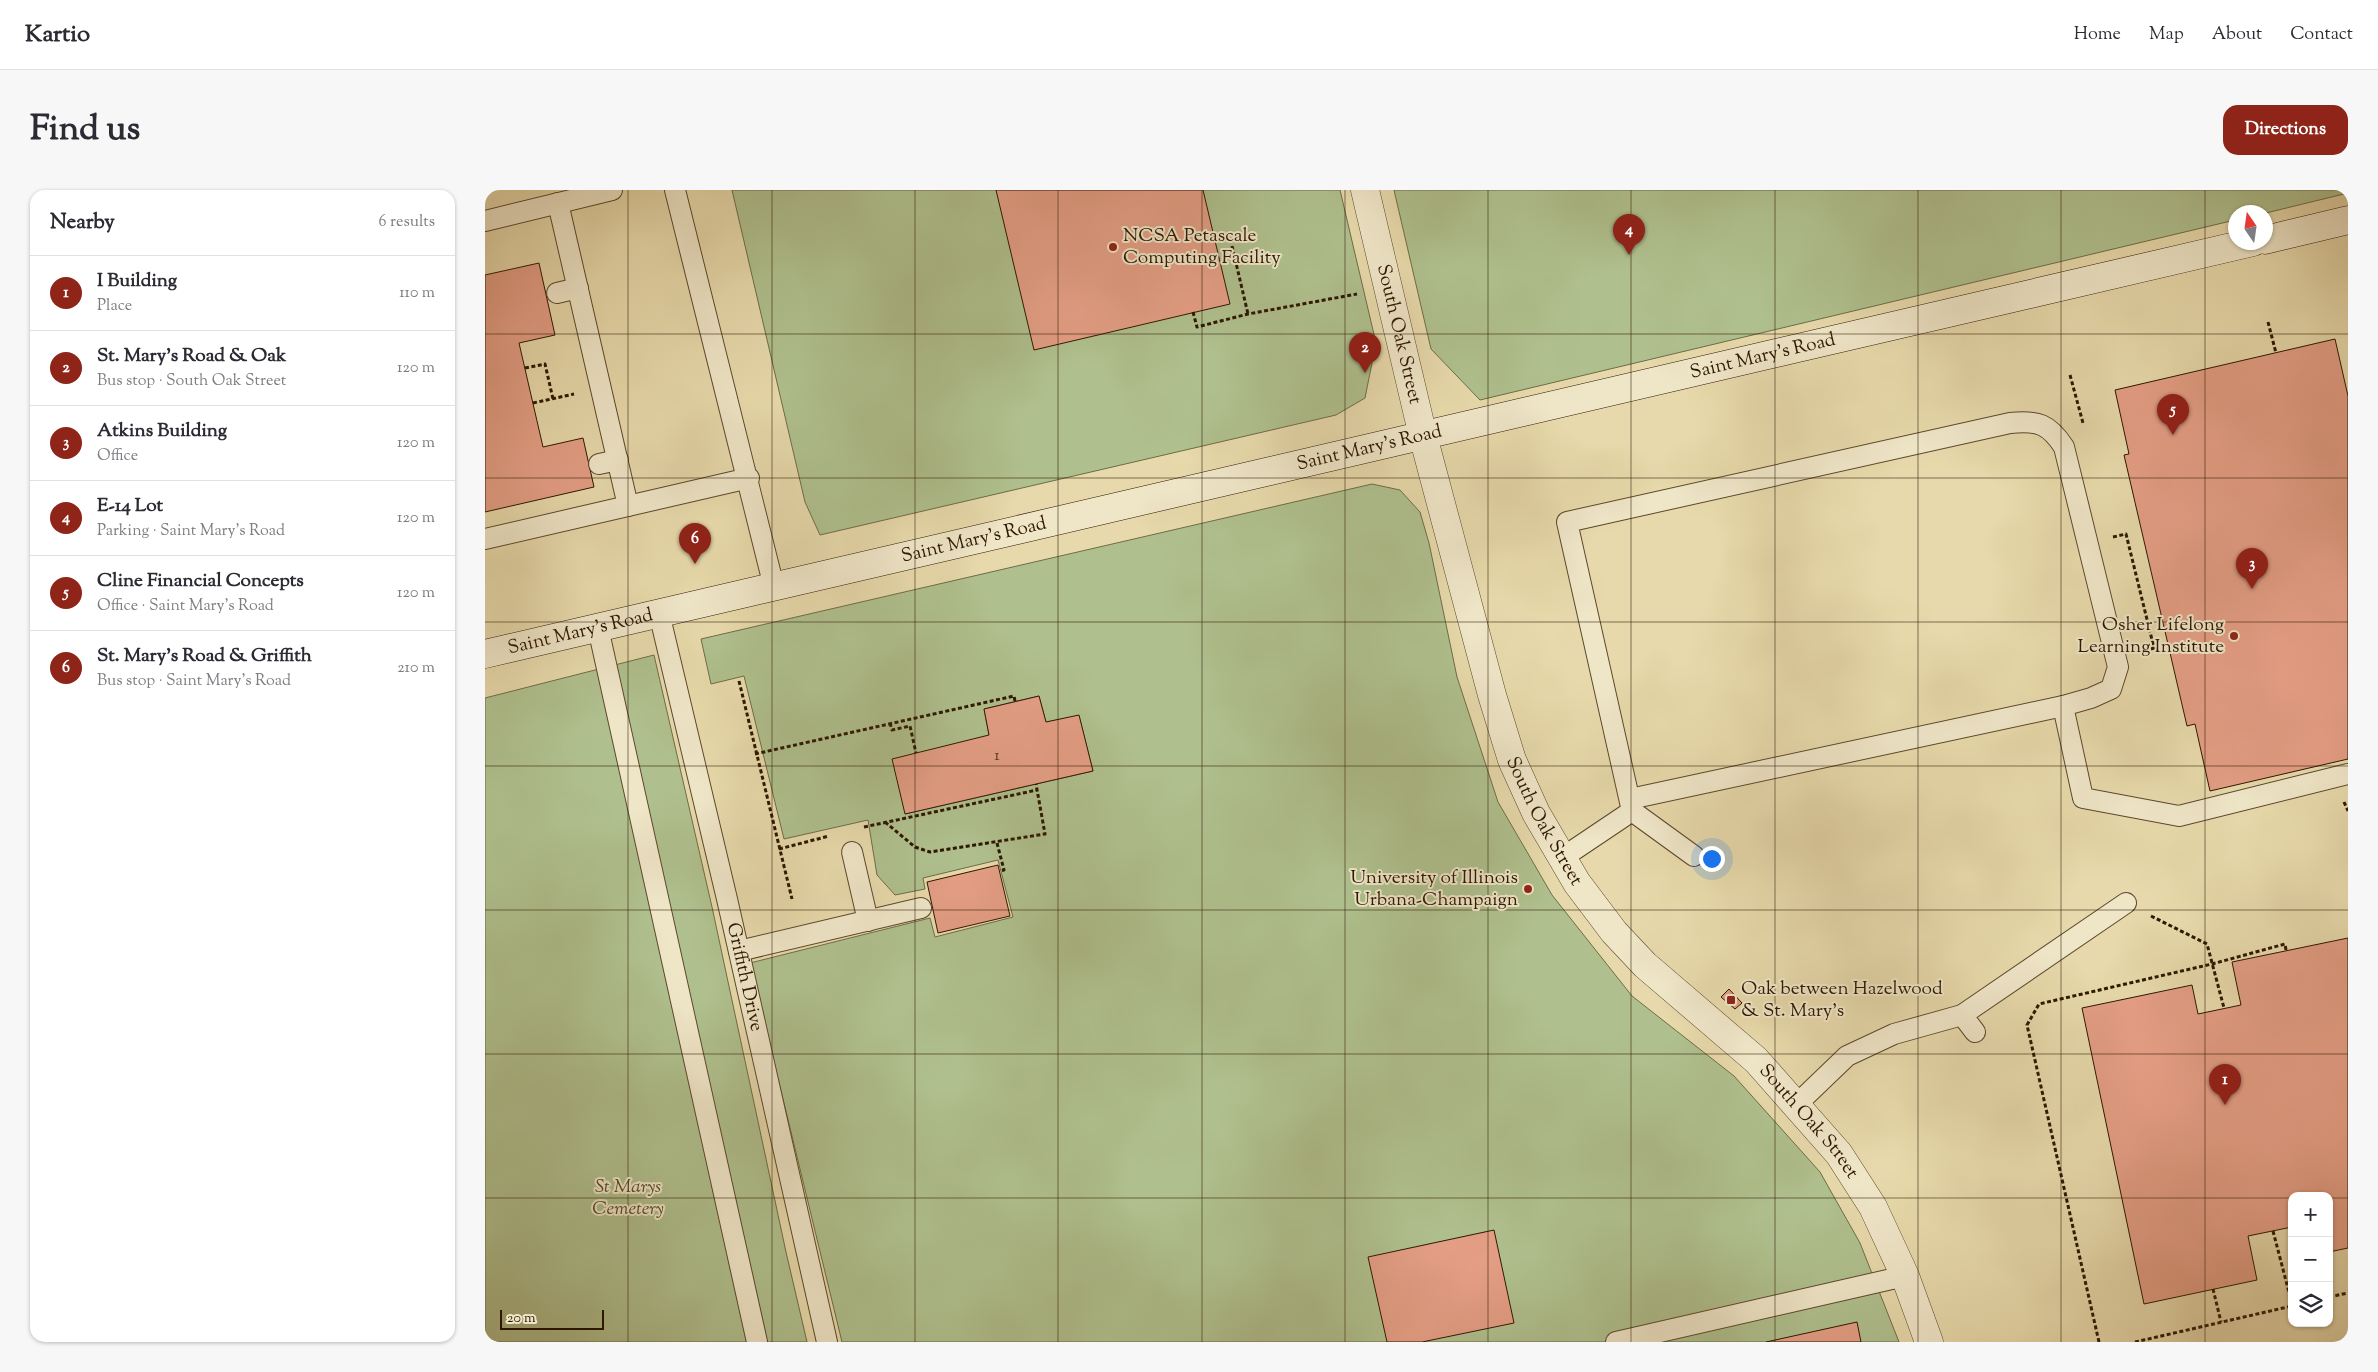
<!DOCTYPE html>
<meta charset="utf-8">
<style>
:root{--surface:#fff;--page:#f7f7f7;--text:#2b2b33;--muted:#7c7c81;--line:#e1e1e2;--accent:#8f2418}
body{margin:0;font-family:"Sorts Mill Goudy",serif;background:var(--page);color:var(--text)}
.controls{position:absolute;right:15px;bottom:15px;display:grid;overflow:hidden;border-radius:10px;box-shadow:0 1px 4px #0004}
.controls button{width:45px;height:45px;display:grid;place-items:center;padding:0;border:0;border-bottom:1px solid var(--line);background:var(--surface);color:var(--text);font:25px sans-serif}
.compass{position:absolute;left:1743px;top:15px;width:45px;height:45px;border-radius:50%;background:var(--surface);box-shadow:0 1px 4px #0004;rotate:347deg}
.scale{position:absolute;left:15px;bottom:12px;width:104px;box-sizing:border-box;padding-left:5px;border:2px solid #2d1700;border-top:0;font-size:14px;line-height:18px;white-space:nowrap;color:#2d1700;-webkit-text-stroke:4px #efe6c8;paint-order:stroke}
.you{position:absolute;left:1226px;top:668px;width:18px;height:18px;margin:-12px;border:4px solid #fff;border-radius:50%;background:#1a73e8;box-shadow:0 0 0 8px #1a73e833}
.badge{display:grid;place-items:center;width:32px;height:32px;border-radius:50%;background:var(--accent);color:#fff;font-size:16px;font-weight:700}
.pin{position:absolute;translate:-50% -41px;filter:drop-shadow(0 1px 2px #0008)}
.pin::after{content:'';position:absolute;top:26px;width:18px;height:15px;background:inherit;clip-path:polygon(0 0,100% 0,50% 100%)}
.list{margin:0;padding:0;list-style:none}
h2{display:flex;justify-content:space-between;align-items:center;height:65px;margin:0;padding:0 20px;font-size:21px}
h2 small{font-size:16px;font-weight:400;color:var(--muted)}
.list li{display:grid;grid-template-columns:32px 1fr auto;gap:15px;align-items:center;box-sizing:border-box;height:75px;padding:0 20px;border-top:1px solid var(--line)}
.list b{display:block;font-size:19px;white-space:nowrap}
.list p{margin:0;font-size:16px;white-space:nowrap;color:var(--muted)}
.list em{font-size:16px;font-style:normal;color:var(--muted)}
.icon{flex:none;width:28px;height:28px;fill:none;stroke:currentColor;stroke-width:2;stroke-linecap:round;stroke-linejoin:round}
.map{position:relative;flex:none;width:1863px;height:1152px;overflow:hidden;border-radius:15px}
header{display:flex;align-items:center;gap:30px;box-sizing:border-box;height:70px;padding:0 25px;background:var(--surface);border-bottom:1px solid var(--line)}
header strong{font-size:24px}
nav{display:flex;gap:28px;margin-inline-start:auto;font-size:18px}
.intro{display:flex;align-items:center;justify-content:space-between;box-sizing:border-box;height:120px;padding:0 30px}
h1{margin:0;font-size:35px}
.button{padding:12px 22px;border-radius:15px;background:var(--accent);color:#fff;font-size:18px;font-weight:700}
main{display:flex;gap:30px;padding:0 30px}
aside{flex:1;background:var(--surface);border-radius:15px;box-shadow:0 1px 4px #0004}
.map>svg:first-child{display:block}
.green{fill:#afc08e;stroke:#6e6c47;fill-rule:evenodd}
.building{fill:#e49e85;stroke:#2d1700}
.lines{fill:none;stroke-linecap:round;stroke-linejoin:round}
.service-casing{stroke:#5c482b;stroke-width:22}
.minor-casing{stroke:#5c482b;stroke-width:29}
.secondary-casing{stroke:#2d1700;stroke-width:29}
.path{stroke:#2d1700;stroke-width:3;stroke-dasharray:4 2.5;stroke-linecap:butt}
.service{stroke:#efe6c8;stroke-width:20}
.minor{stroke:#efe6c8;stroke-width:28}
.secondary{stroke:#efe6c8;stroke-width:28}
.grid{fill:none;stroke:#2d1700;stroke-width:1;stroke-opacity:0.55}
.poi-dot{fill:#8f2418;stroke:#efe6c8;stroke-width:2}
.labels{text-anchor:middle;dominant-baseline:central;stroke-width:4;stroke-linejoin:round;paint-order:stroke}
.number-label{font-size:16px;fill:#5b3921}
.poi-label{font-size:19px;fill:#2d1700;stroke:#efe6c8;text-anchor:start}
.street-label{font-size:19px;fill:#2d1700;stroke:#efe6c8}
.park-label{font-size:19px;font-style:italic;fill:#544a2b;stroke:#efe6c8}
</style>
<header>
<strong>Kartio</strong>
<nav><a>Home</a><a>Map</a><a>About</a><a>Contact</a></nav>
</header>
<div class="intro"><h1>Find us</h1><a class="button">Directions</a></div>
<main>
<aside>
<h2>Nearby<small>6 results</small></h2>
<ul class="list">
<li><span class="badge">1</span><div><b>I Building</b><p>Place</p></div><em>110 m</em></li>
<li><span class="badge">2</span><div><b>St. Mary's Road &amp; Oak</b><p>Bus stop · South Oak Street</p></div><em>120 m</em></li>
<li><span class="badge">3</span><div><b>Atkins Building</b><p>Office</p></div><em>120 m</em></li>
<li><span class="badge">4</span><div><b>E-14 Lot</b><p>Parking · Saint Mary's Road</p></div><em>120 m</em></li>
<li><span class="badge">5</span><div><b>Cline Financial Concepts</b><p>Office · Saint Mary's Road</p></div><em>120 m</em></li>
<li><span class="badge">6</span><div><b>St. Mary's Road &amp; Griffith</b><p>Bus stop · Saint Mary's Road</p></div><em>210 m</em></li>
</ul>
</aside>
<div class="map">
<svg width="1863" height="1152" viewBox="0 0 1863 1152">
<rect width="100%" height="100%" fill="#e7d9ab"/>
<filter id="stains"><feTurbulence type="fractalNoise" baseFrequency=".004" numOctaves="4"/><feColorMatrix values="0 0 0 0 .2 0 0 0 0 .09 0 0 0 0 .02 0 0 0 .5 -.17"/></filter>
<radialGradient id="worn" r=".72"><stop offset=".6" stop-color="#630" stop-opacity="0"/><stop offset="1" stop-color="#630" stop-opacity=".3"/></radialGradient>
<g class="green">
<path d="M247,0H855L891,153L880,208L851,225L335,345L320,312Z"/>
<path d="M909,0H1863V3L1781,23L1750,22V30L995,210L946,159Z"/>
<path d="M887,294L915,300L935,322L944,353L972,487L1013,612L1067,705L1147,806L1249,886L1335,982L1375,1053L1414,1152H357L265,773L445,728L450,747L528,727L513,670L438,688L440,699L410,705L392,685L383,630L299,649L259,486L226,494L216,449ZM554,506L561,532L594,526L608,581L420,624L504,545L499,519Z"/>
<path d="M169,465L227,717L301,1062L322,1152H0V508Z"/>
</g>
<g class="building">
<path d="M511,0H718L745,114L549,160Z"/>
<path d="M54,73L70,145L34,153L58,257L98,248L109,297L0,322V85Z"/>
<path d="M1850,149L1863,206V569L1725,601L1710,534L1702,536L1639,265L1644,264L1630,200Z"/>
<path d="M554,506L561,532L594,525L608,581L420,624L407,569L504,545L499,519Z"/>
<path d="M513,675L525,726L453,743L442,692Z"/>
<path d="M1863,748V1058L1844,1062V1006H1807V1037L1763,1046L1772,1090L1659,1114L1597,818L1707,795L1713,824L1756,815L1747,772Z"/>
<path d="M1244,799L1257,813L1250,819L1236,807Z"/>
<path d="M1009,1040L1029,1133L937,1152H902L883,1067Z"/>
<path d="M1372,1132L1376,1152H1281Z"/>
</g>
<g class="lines">
<defs>
<g id="service">
<path d="M190,0L289,397"/>
<path d="M73,13L143,316"/>
<path d="M0,31L127,0"/>
<path d="M72,103L93,98"/>
<path d="M114,274L133,270"/>
<path d="M0,349L264,288"/>
<path id="s1" d="M174,423L242,709L342,1152"/>
<path d="M113,438L272,1152"/>
<path d="M1145,609L1578,516"/>
<path d="M367,662L383,731"/>
<path d="M1209,666L1147,621L1082,332L1525,233C1553,230 1564,234 1579,257L1633,477L1626,499L1606,508L1578,516L1598,608L1694,626L1863,584"/>
<path d="M1077,668L1147,621"/>
<path d="M254,761L436,718"/>
<path d="M1477,825L1490,842"/>
<path d="M1311,915L1362,866L1409,844L1477,825L1641,713"/>
<path d="M1131,1152L1420,1086"/>
</g>
<g id="minor">
<path id="s2" d="M880,0L938,246L1007,505L1027,570L1051,623L1092,693L1129,742L1160,775L1271,870L1354,964L1388,1017L1420,1086L1444,1152"/>
</g>
<g id="secondary">
<path d="M1780,50L1863,30"/>
<path id="s3" d="M0,464L1768,52"/>
</g>
</defs>
<use href="#service" class="service-casing"/>
<use href="#minor" class="minor-casing"/>
<use href="#secondary" class="secondary-casing"/>
<g class="path">
<path d="M747,56L763,124"/>
<path d="M708,122L712,137L763,124L872,104"/>
<path d="M1783,132L1791,163"/>
<path d="M40,178L60,174L68,209"/>
<path d="M1585,185L1598,233"/>
<path d="M48,213L89,204"/>
<path d="M1628,347L1641,344L1669,458L1659,461"/>
<path d="M254,491L307,709"/>
<path d="M405,533L407,540L425,536L431,563"/>
<path d="M270,564L529,506L530,511"/>
<path d="M1859,612L1863,621"/>
<path d="M400,632L430,657L445,662L560,644L551,594"/>
<path d="M379,637L552,600"/>
<path d="M512,653L519,680L515,681"/>
<path d="M294,659L344,646"/>
<path d="M1666,726L1722,754L1739,818"/>
<path d="M1788,1041L1807,1114"/>
<path d="M1728,1099L1736,1132"/>
<path d="M1844,1107L1863,1103"/>
<path d="M1614,1152L1542,835L1554,814L1727,774L1800,754L1801,760"/>
<path d="M1650,1152L1807,1116"/>
</g>
<use href="#service" class="service"/>
<use href="#minor" class="minor"/>
<use href="#secondary" class="secondary"/>
</g>
<path class="grid" d="M143,0V1152M287,0V1152M430,0V1152M573,0V1152M717,0V1152M860,0V1152M1003,0V1152M1146,0V1152M1290,0V1152M1433,0V1152M1576,0V1152M1720,0V1152M0,144H1863M0,288H1863M0,432H1863M0,576H1863M0,720H1863M0,864H1863M0,1008H1807M1844,1008H1863"/>
<g class="poi-dot">
<circle cx="628" cy="57" r="5"/>
<circle cx="1749" cy="446" r="5"/>
<circle cx="1043" cy="699" r="5"/>
<rect x="1241" y="805" width="10" height="10" rx="2.5"/>
</g>
<g class="labels">
<g class="number-label">
<text x="512" y="566">1</text>
</g>
<g class="poi-label">
<text x="638" y="46">NCSA Petascale<tspan x="638" dy="22">Computing Facility</tspan></text>
<text x="1739" y="435" text-anchor="end">Osher Lifelong<tspan x="1739" dy="22">Learning Institute</tspan></text>
<text x="1033" y="688" text-anchor="end">University of Illinois<tspan x="1033" dy="22">Urbana-Champaign</tspan></text>
<text x="1256" y="799">Oak between Hazelwood<tspan x="1256" dy="22">&amp; St. Mary's</tspan></text>
</g>
<g class="street-label">
<text stroke="none"><textPath href="#s2" startOffset="148">South Oak Street</textPath></text>
<text stroke="none"><textPath href="#s3" startOffset="1312">Saint Mary's Road</textPath></text>
<text stroke="none"><textPath href="#s3" startOffset="908">Saint Mary's Road</textPath></text>
<text stroke="none"><textPath href="#s3" startOffset="502">Saint Mary's Road</textPath></text>
<text stroke="none"><textPath href="#s3" startOffset="98">Saint Mary's Road</textPath></text>
<text stroke="none"><textPath href="#s2" startOffset="658">South Oak Street</textPath></text>
<text stroke="none"><textPath href="#s1" startOffset="374">Griffith Drive</textPath></text>
<text stroke="none"><textPath href="#s2" startOffset="1062">South Oak Street</textPath></text>
</g>
<g class="park-label">
<text x="143" y="997">St Marys<tspan x="143" dy="22">Cemetery</tspan></text>
</g>
</g>
<rect width="100%" height="100%" filter="url(#stains)"/>
<rect width="100%" height="100%" fill="url(#worn)"/>
</svg>
<div class="controls">
<button>+</button>
<button>−</button>
<button><svg class="icon" aria-label="layers" viewBox="0 0 24 24"><path d="M12 4l9 5-9 5-9-5zM3 14l9 5 9-5"/></svg></button>
</div>
<svg class="compass" viewBox="-18 -18 36 36"><path d="M0-13l5 13h-10z" fill="#e53935"/><path d="M0 13l5-13h-10z" fill="#7c7c81"/></svg>
<div class="scale">20 m</div>
<div class="you"></div>
<div class="pin badge" style="left:1740px;top:915px">1</div>
<div class="pin badge" style="left:880px;top:183px">2</div>
<div class="pin badge" style="left:1767px;top:399px">3</div>
<div class="pin badge" style="left:1144px;top:65px">4</div>
<div class="pin badge" style="left:1688px;top:245px">5</div>
<div class="pin badge" style="left:210px;top:374px">6</div>
</div>
</main>
